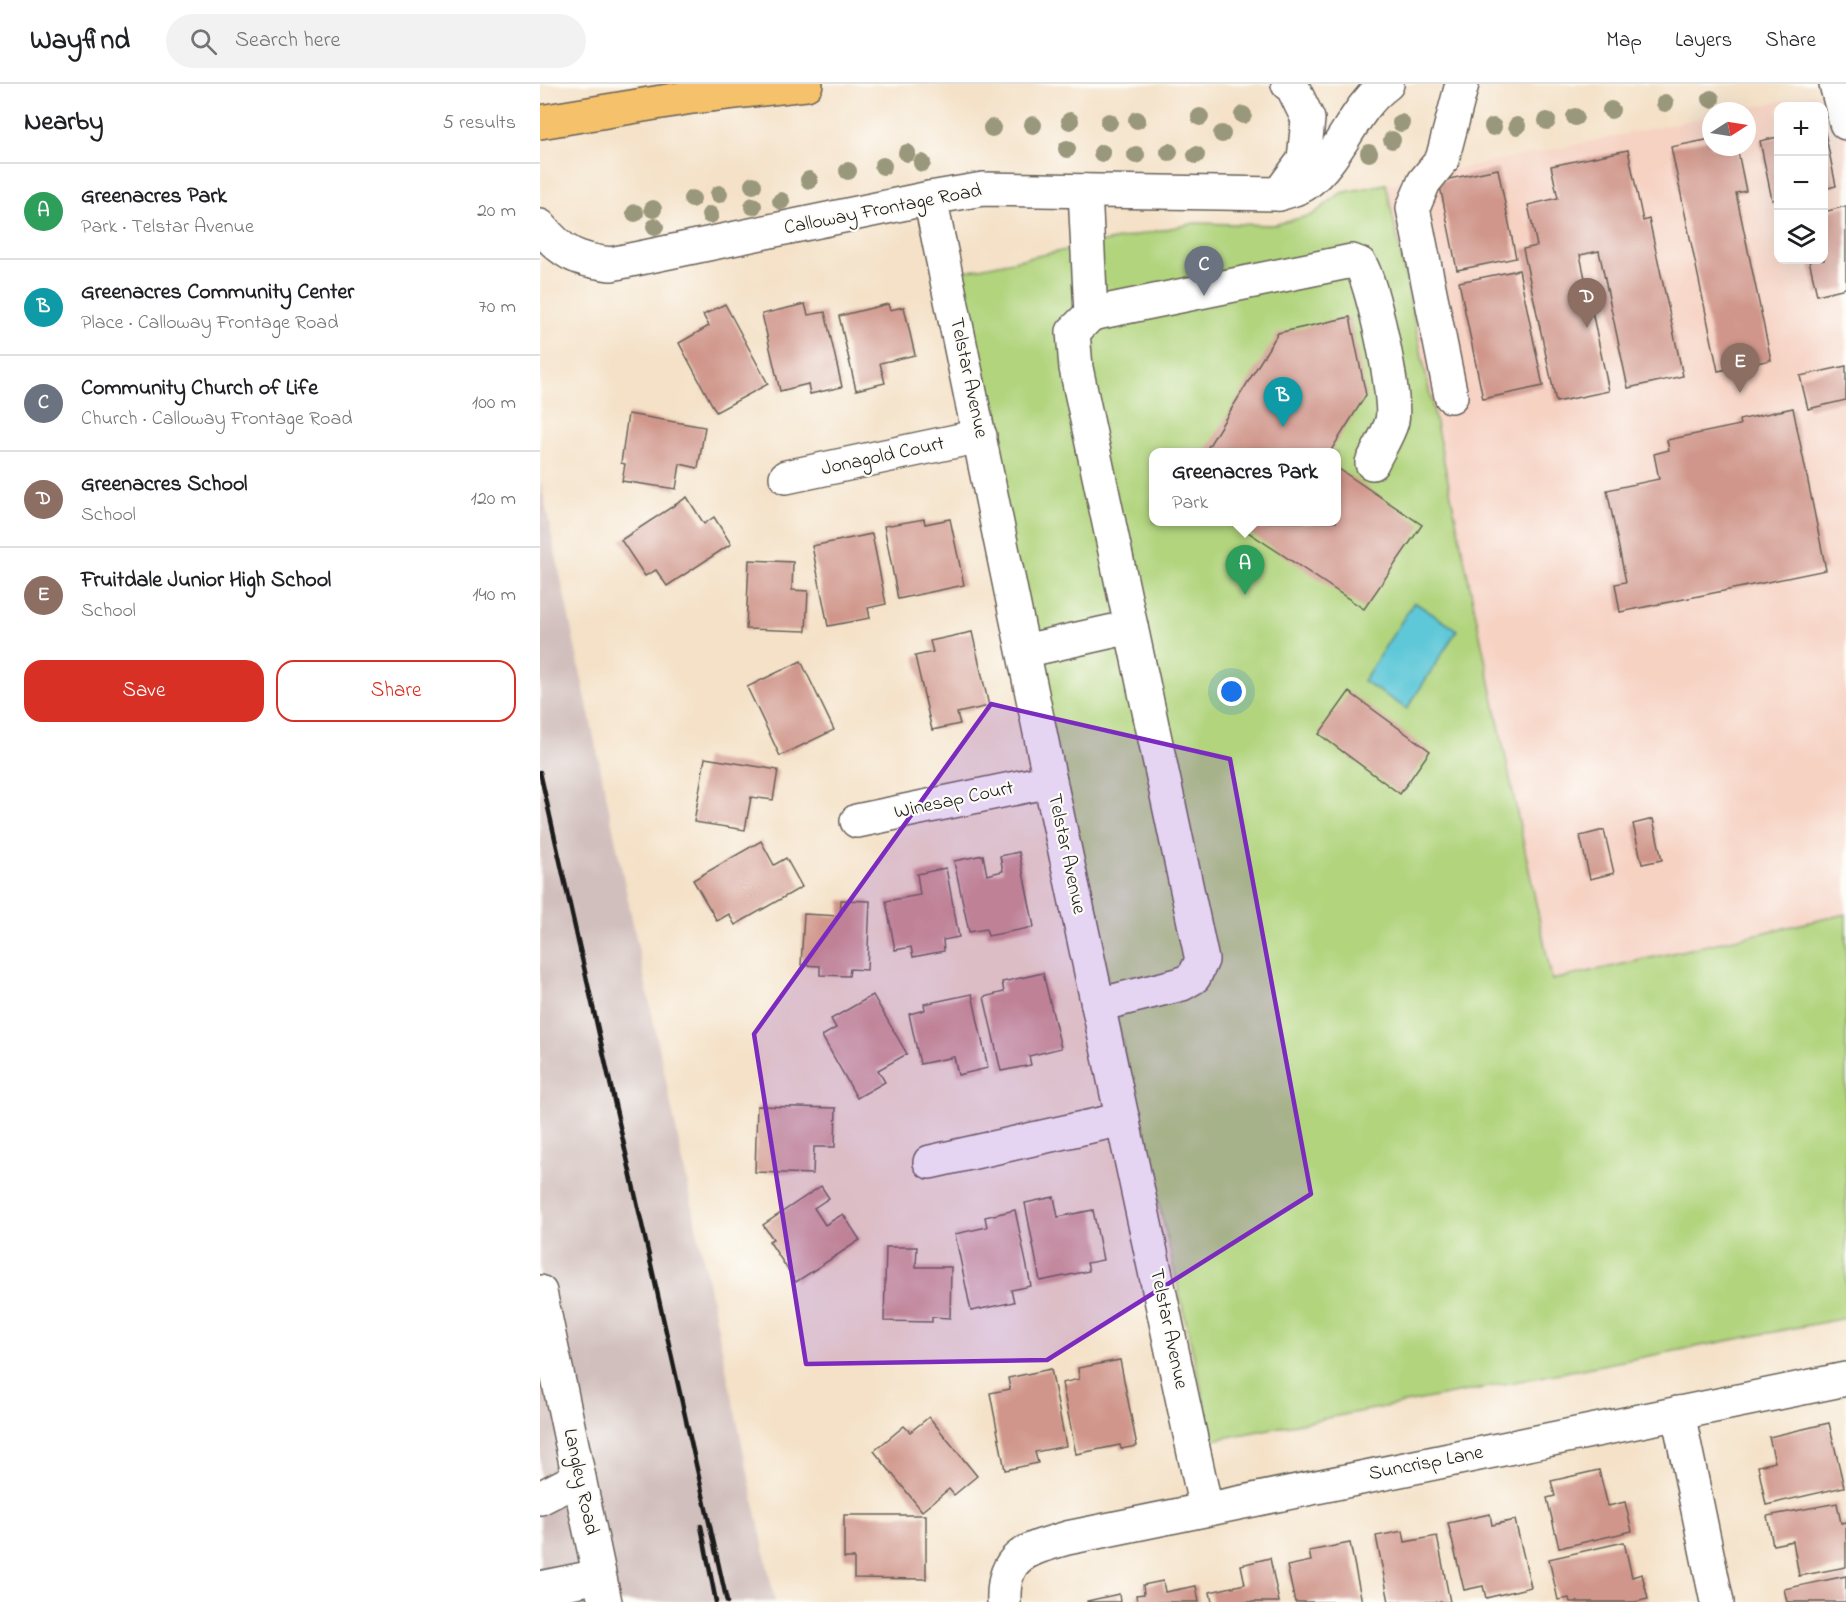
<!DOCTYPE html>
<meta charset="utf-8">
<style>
:root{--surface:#fff;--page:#f2f2f2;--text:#202124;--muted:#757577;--line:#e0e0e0;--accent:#d93025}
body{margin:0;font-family:"Indie Flower",sans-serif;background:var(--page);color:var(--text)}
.controls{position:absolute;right:18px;top:18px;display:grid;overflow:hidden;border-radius:12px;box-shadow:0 6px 24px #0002}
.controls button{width:54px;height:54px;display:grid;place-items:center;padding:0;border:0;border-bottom:2px solid var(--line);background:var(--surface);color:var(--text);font:30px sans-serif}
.compass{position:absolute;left:1162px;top:18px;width:54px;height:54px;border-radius:50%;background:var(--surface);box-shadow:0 6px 24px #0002;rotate:78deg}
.you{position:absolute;left:692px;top:608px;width:21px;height:21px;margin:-15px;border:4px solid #fff;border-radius:50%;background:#1a73e8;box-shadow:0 0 0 9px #1a73e833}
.badge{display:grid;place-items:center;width:39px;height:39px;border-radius:50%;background:var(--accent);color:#fff;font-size:20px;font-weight:700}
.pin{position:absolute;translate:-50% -50px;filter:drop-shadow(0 2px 3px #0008)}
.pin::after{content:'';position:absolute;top:32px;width:21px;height:18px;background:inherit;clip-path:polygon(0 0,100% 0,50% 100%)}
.popup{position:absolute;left:609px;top:364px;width:192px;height:78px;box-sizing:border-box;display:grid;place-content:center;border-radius:12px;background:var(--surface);filter:drop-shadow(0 2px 4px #0005);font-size:20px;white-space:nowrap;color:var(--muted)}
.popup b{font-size:22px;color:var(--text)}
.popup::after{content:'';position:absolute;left:50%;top:100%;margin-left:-12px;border:12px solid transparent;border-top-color:var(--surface)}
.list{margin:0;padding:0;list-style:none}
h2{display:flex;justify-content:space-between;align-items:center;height:78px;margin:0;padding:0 24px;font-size:26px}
h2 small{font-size:20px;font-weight:400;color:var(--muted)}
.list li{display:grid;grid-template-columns:39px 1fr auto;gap:18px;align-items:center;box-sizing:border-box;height:96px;padding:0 24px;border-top:2px solid var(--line)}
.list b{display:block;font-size:22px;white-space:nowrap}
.list p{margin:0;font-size:20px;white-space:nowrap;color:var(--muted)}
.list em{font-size:20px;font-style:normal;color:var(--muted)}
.actions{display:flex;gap:12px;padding:18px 24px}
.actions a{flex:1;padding:14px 0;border:2px solid var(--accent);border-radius:18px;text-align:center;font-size:21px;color:var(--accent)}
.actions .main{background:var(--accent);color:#fff}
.icon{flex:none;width:33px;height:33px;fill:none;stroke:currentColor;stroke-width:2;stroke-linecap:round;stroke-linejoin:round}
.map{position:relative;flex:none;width:1306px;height:1518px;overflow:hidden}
header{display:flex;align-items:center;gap:36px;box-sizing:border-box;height:84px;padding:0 30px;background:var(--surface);border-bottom:2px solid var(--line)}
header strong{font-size:28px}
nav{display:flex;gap:33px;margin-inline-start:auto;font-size:21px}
.search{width:420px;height:54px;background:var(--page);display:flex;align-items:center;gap:15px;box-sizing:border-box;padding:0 21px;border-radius:33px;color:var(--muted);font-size:22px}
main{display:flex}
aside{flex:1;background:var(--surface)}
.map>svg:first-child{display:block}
.built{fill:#f6d2c3;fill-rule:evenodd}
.industrial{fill:#d1bfbd}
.green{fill:#b1d47d;stroke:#66784c;stroke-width:1.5;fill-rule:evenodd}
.water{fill:#5ec8d8;stroke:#3d727a;stroke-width:1.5}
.building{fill:#d0968b}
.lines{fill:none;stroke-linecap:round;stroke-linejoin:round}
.minor-casing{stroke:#686158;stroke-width:36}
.major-casing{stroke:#686158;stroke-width:36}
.minor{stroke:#fff;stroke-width:33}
.major{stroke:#f5c16b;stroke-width:33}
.rail{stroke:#1c1c1c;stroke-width:4.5}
.tree{fill:#9a987c}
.marked{fill:#7b2cbf;fill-opacity:0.2;stroke:#7b2cbf;stroke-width:4.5;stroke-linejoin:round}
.labels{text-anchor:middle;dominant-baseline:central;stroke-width:4.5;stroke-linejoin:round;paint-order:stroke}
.street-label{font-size:20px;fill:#1c1c1c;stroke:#fdfcf7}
</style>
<header>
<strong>Wayfind</strong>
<div class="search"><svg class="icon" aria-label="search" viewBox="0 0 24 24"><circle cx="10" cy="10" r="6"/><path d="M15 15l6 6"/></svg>Search here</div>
<nav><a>Map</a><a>Layers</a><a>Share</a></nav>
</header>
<main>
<aside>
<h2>Nearby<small>5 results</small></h2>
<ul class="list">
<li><span class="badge" style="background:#2e9e5b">A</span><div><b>Greenacres Park</b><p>Park · Telstar Avenue</p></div><em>20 m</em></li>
<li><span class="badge" style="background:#0f9aa8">B</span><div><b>Greenacres Community Center</b><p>Place · Calloway Frontage Road</p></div><em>70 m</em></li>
<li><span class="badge" style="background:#6b7280">C</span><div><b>Community Church of Life</b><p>Church · Calloway Frontage Road</p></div><em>100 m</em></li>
<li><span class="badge" style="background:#8d6e63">D</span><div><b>Greenacres School</b><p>School</p></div><em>120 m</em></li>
<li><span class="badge" style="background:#8d6e63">E</span><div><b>Fruitdale Junior High School</b><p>School</p></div><em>140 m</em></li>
</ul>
<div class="actions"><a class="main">Save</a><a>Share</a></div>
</aside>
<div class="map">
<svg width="1306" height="1518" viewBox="0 0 1306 1518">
<rect width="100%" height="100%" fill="#fdfcf7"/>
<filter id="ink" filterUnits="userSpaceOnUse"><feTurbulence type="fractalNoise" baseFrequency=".0167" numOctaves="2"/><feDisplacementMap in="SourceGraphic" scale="12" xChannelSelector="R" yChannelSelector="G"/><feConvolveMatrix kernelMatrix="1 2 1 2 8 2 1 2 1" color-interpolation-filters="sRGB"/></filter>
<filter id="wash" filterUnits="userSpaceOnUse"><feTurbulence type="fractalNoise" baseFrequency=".008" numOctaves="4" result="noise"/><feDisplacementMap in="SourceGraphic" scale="24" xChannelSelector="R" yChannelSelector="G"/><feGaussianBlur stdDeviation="1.35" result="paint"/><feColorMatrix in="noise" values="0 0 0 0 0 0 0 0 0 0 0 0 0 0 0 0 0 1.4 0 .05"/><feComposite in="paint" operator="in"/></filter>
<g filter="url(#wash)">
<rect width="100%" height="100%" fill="#f4e1c7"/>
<path class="built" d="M1306,4V830L1012,896L846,100L1171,32V63H1207V27H1194ZM1238,22H1284V176H1238Z"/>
<path class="industrial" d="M0,395L235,1518H0Z"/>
<path class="green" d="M846,100L1012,896L1306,830V1234L673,1356L406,191L655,139L733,141L772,131L801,109ZM614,368H796V438H614Z"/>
<path class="water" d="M874,518L917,546L867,625L823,597Z"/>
<g id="blocks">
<g class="building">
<path d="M1285,48L1296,102L1284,105V49Z"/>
<path d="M1238,53V115L1232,116L1220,57Z"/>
<path d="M1171,55V63H1197L1206,107L1196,109L1231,276L1178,287L1131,63Z"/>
<path d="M1088,66L1103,137L1109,135L1143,292L1088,304L1059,167L1040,171L1069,307L1016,318L983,165L997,162L988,121L1018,114L1011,82Z"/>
<path d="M958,85L976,174L917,186L899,97Z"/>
<path d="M1306,122V204L1277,211L1269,176H1284V128Z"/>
<path d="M979,186L1003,302L943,315L919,198Z"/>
<path d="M185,220L228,300L176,328L139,259L169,242L163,231Z"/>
<path d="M265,220L268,231L285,228L302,303L270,310L268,300L240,307L222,230Z"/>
<path d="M348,220L350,226L364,223L375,271L340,279L345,299L316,306L299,232Z"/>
<path d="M810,233L826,311L790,368H665L738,249Z"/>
<path d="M1306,282V316L1268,325L1260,292Z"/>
<path d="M1253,324L1286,486L1080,528L1075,500L1086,498L1067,406L1119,395L1114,370L1129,366L1127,356L1200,341L1199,336Z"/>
<path d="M88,330L165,343L158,384L140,380L136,405L82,397L85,380L81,379Z"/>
<path d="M796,383L882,441L824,525L693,438H796Z"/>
<path d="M147,413L164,440L174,433L191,460L127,502L116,486L105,492L81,456Z"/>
<path d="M384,435L385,440L410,435L424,501L358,515L344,442Z"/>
<path d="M332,450L346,520L328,524L330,534L288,542L272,462Z"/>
<path d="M209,476L253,478L252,506L268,507L266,547L206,545Z"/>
<path d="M432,548L449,622L417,629L420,640L392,646L375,572L393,568L390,557Z"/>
<path d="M261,577L294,646L240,672L207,603Z"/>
<path d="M809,608L890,667L860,710L779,650Z"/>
<path d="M165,674L238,686L233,716L211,713L205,746L154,738Z"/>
<path d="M1113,735L1122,776L1102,780L1093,740Z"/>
<path d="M1064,746L1074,789L1050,795L1040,752Z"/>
<path d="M221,757L234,781L246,774L262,803L195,841L189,830L177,837L153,796Z"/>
<path d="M479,768L494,843L448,852L446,845L429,848L414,777L443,771L447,791L463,787L460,772Z"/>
<path d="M406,784L419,853L403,856L404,867L373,873L371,863L355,866L346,817L380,811L377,790Z"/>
<path d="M301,816L330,817L327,886L310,885L309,892L280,891V882L261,881L264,830L300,832Z"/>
<path d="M503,889L521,964L489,972L491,981L461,987L444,913L464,908L462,898Z"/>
<path d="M432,910L448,984L418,991L414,973L380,980L369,930L385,926L384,920Z"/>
<path d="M333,911L367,970L338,986L345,998L317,1014L282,952L296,944L291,935Z"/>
<path d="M217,1022L296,1024L295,1063H274L273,1090L215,1088Z"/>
<path d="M281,1102L289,1114L274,1124L285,1141L303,1130L320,1156L256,1198L229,1157L233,1155L223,1141Z"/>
<path d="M514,1113L518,1133L553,1126L563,1176L547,1179L549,1187L500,1197L485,1119Z"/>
<path d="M475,1126L491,1202L471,1206L474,1218L431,1227L415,1150L447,1143L445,1133Z"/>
<path d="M346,1163H377L376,1183H411L410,1234L392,1233V1238L344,1237Z"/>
<path d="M580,1276L597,1362L581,1365L580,1361L536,1370L522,1299L539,1295L538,1284Z"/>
<path d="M511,1285L526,1362L495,1368L498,1379L465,1386L450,1309L470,1305L468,1294Z"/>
<path d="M389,1333L437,1392L414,1411L409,1405L382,1427L334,1367L364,1342L370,1348Z"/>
<path d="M1289,1339L1304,1403L1226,1421L1218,1382L1235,1378L1229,1353Z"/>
<path d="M1059,1386L1068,1422L1085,1418L1092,1447L1019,1464L1007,1414L1015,1412L1011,1397Z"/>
<path d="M1297,1419L1301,1439L1306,1438V1483L1259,1492L1253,1457L1233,1461L1227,1432Z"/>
<path d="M950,1430L952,1441L975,1436L991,1503L946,1514L943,1502L924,1506L908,1439Z"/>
<path d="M304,1431H386V1495L314,1494V1474H304Z"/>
<path d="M863,1447L865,1458L897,1452L910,1518H849L836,1452Z"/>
<path d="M1084,1458L1092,1493L1102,1490L1108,1515L1095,1518H1030L1029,1514L1018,1516L1009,1475Z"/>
<path d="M810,1459L822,1518H755L747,1482L771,1477L769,1467Z"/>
<path d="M730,1474L739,1518H672L670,1508L705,1500L701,1481Z"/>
<path d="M1306,1492V1518H1247L1244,1505Z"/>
<path d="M623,1497L625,1508L656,1502L659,1518H597L596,1511L604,1510L603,1501Z"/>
<path d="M579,1510L580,1518H547V1517Z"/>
</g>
</g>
</g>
<g filter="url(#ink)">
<use href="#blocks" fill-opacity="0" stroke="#686158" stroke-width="1.5"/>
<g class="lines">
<defs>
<g id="minor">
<path d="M748,0L752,2L768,35L764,76L739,110C747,107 758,105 765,100C801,74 811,26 847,0"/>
<path d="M1296,0L1306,39"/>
<path d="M545,107L551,230L533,248L536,284L662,876L654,893L642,900L558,921"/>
<path d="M390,114L510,697L666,1425"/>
<path d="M0,142C22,169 36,176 71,180L390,114L443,105L739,110"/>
<path d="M551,230L812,177L820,180C833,200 857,314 852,337C848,351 838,366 832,379"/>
<path d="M911,312L873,124L884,98L902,76L922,0"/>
<path d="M246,393L440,352"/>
<path d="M484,567L591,543"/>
<path d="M317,737L510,697"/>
<path d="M390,1078L583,1035"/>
<path d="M0,1208L65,1518"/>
<path d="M1138,1329L1177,1518"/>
<path d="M0,1414L39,1394"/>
<path d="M0,1504L59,1492"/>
<path d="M464,1518C462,1470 487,1466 527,1454L1306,1295"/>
</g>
<path id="major" d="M0,38L152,13L266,0"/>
</defs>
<use href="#minor" class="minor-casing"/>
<use href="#major" class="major-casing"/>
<use href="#minor" class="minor"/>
<use href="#major" class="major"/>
<g class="rail">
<path d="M0,688L187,1518"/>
<path d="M161,1442L176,1518"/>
</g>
</g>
<g class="tree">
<circle cx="1171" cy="15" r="9"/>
<circle cx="1125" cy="19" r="9"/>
<circle cx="1071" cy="26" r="9"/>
<circle cx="703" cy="31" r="9"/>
<circle cx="660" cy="33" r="9"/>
<circle cx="1035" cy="33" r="9"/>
<circle cx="597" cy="36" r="9"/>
<circle cx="530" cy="37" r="9"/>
<circle cx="1007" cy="37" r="9"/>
<circle cx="569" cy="38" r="9"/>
<circle cx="861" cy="39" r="9"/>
<circle cx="493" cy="41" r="9"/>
<circle cx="977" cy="42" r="9"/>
<circle cx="953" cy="43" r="9"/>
<circle cx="452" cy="44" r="9"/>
<circle cx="682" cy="50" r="9"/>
<circle cx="852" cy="56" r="9"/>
<circle cx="527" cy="65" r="9"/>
<circle cx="629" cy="68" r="9"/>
<circle cx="367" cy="69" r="9"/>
<circle cx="562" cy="69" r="9"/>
<circle cx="829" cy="69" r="9"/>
<circle cx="596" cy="71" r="9"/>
<circle cx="656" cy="71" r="9"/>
<circle cx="382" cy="79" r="9"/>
<circle cx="343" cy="82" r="9"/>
<circle cx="308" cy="87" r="9"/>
<circle cx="269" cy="96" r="9"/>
<circle cx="213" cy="101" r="9"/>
<circle cx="179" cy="110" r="9"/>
<circle cx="152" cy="115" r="9"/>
<circle cx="241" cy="117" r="9"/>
<circle cx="213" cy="122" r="9"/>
<circle cx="113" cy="125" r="9"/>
<circle cx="95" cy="129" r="9"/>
<circle cx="170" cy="131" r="9"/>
<circle cx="115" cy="143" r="9"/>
</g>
</g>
<path class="marked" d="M451,620L690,675L771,1110L507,1276L266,1280L214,950Z"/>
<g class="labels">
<g class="street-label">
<text transform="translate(343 126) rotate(-11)">Calloway Frontage Road</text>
<text transform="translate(428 294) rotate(78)">Telstar Avenue</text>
<text transform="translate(343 373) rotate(-12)">Jonagold Court</text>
<text transform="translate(414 717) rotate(-12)">Winesap Court</text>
<text transform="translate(526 770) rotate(78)">Telstar Avenue</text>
<text transform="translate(628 1245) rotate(78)">Telstar Avenue</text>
<text transform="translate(886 1380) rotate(-11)">Suncrisp Lane</text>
<text transform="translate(40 1398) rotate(78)">Langley Road</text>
</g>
</g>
</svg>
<div class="controls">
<button>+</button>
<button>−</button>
<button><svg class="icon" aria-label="layers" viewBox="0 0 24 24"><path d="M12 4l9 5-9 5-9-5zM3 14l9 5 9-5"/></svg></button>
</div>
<svg class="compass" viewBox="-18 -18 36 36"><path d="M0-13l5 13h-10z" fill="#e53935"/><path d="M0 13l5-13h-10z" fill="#757577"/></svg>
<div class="you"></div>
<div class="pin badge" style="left:705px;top:511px;background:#2e9e5b">A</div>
<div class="popup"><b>Greenacres Park</b>Park</div>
<div class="pin badge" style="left:743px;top:343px;background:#0f9aa8">B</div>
<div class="pin badge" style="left:664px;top:212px;background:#6b7280">C</div>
<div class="pin badge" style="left:1047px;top:244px;background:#8d6e63">D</div>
<div class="pin badge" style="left:1200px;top:309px;background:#8d6e63">E</div>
</div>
</main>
